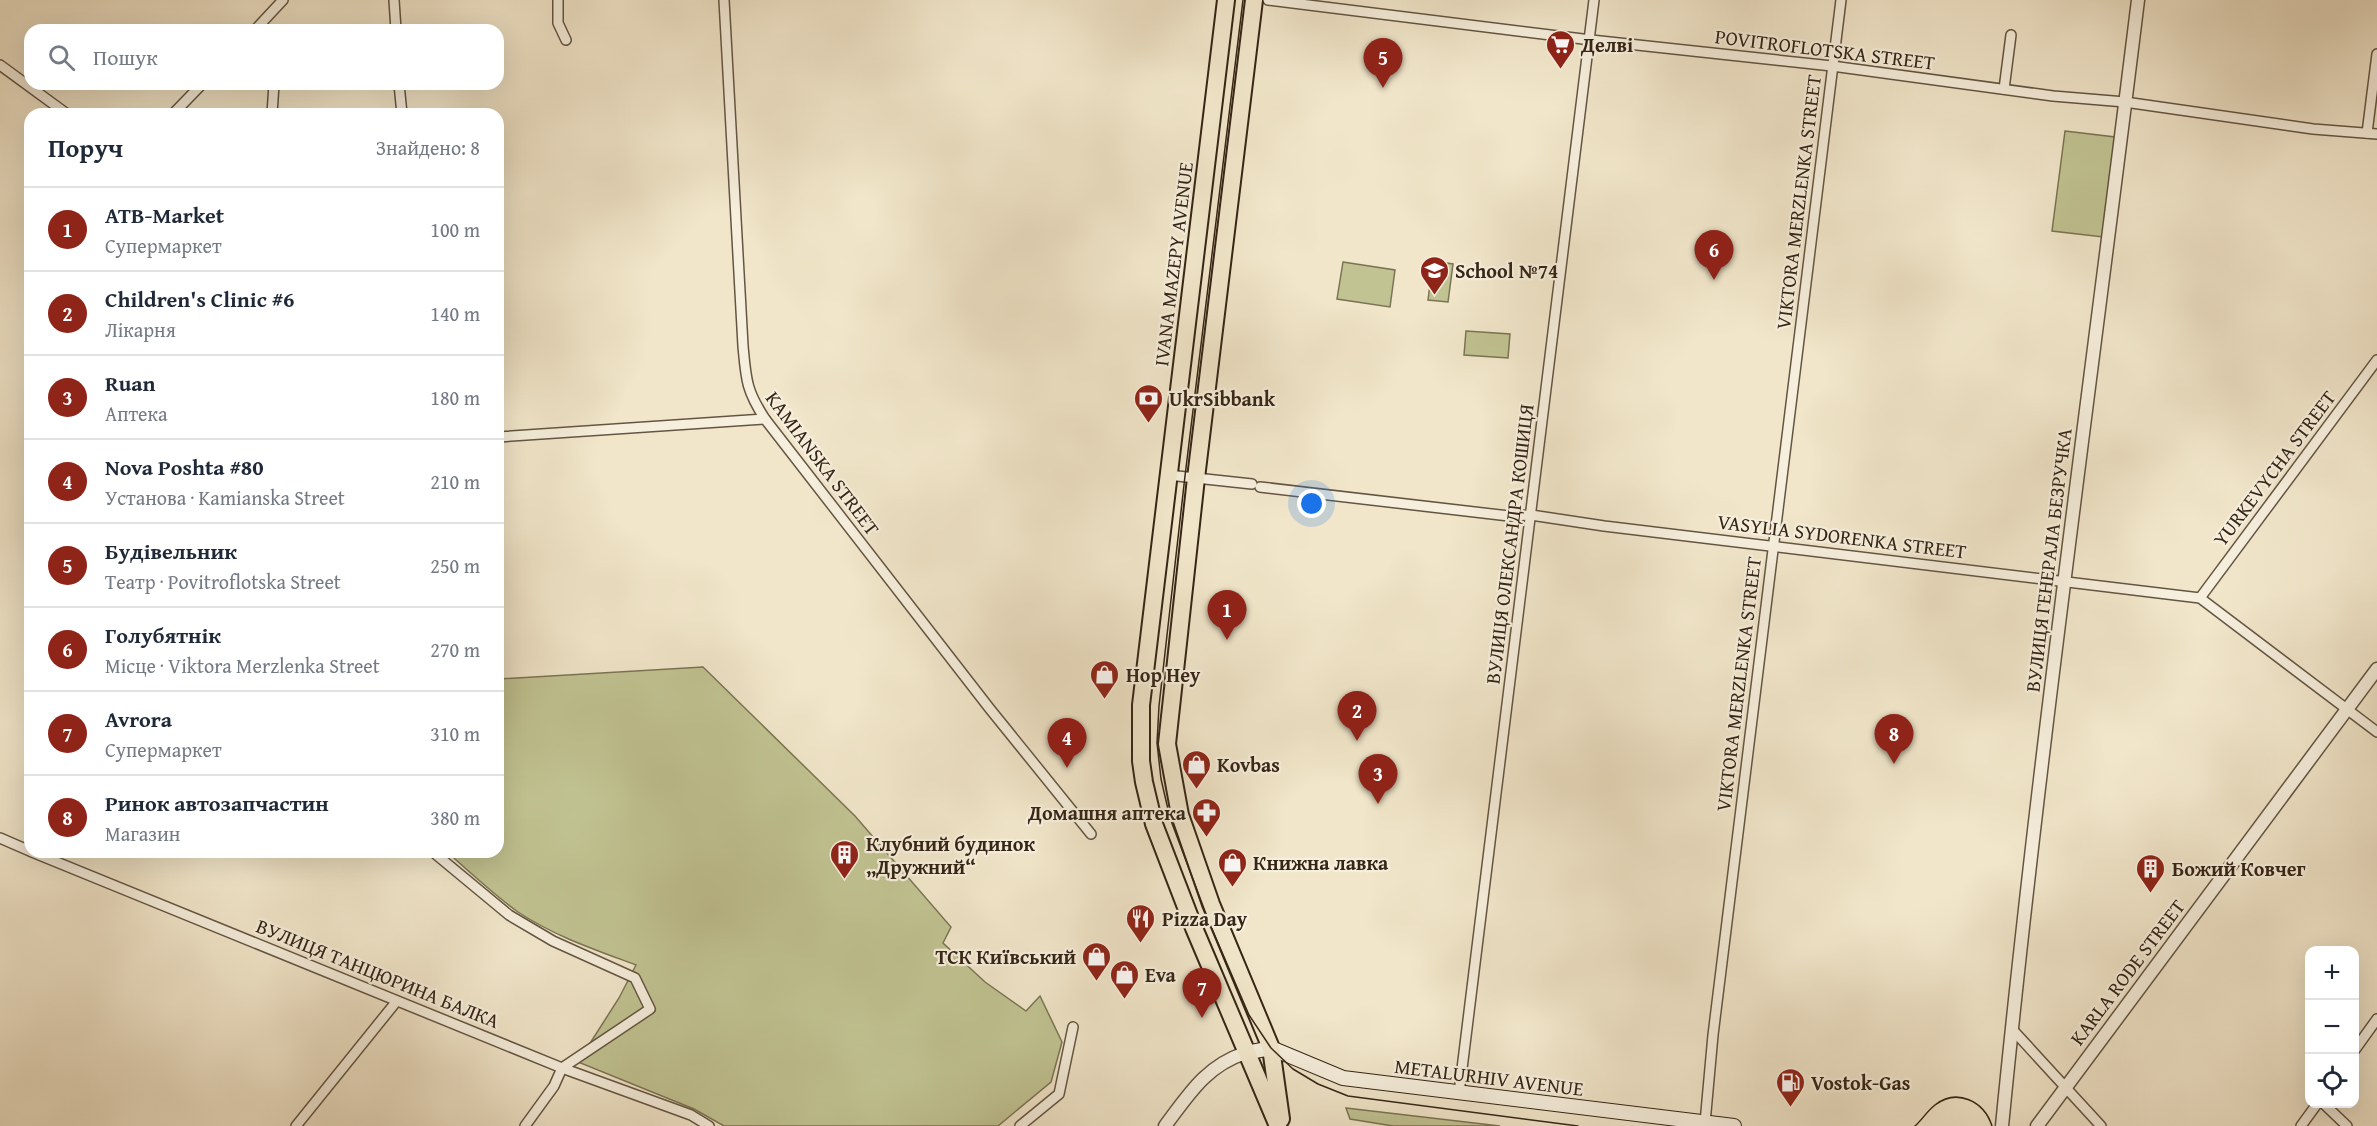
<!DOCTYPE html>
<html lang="uk">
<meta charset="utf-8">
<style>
:root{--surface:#fff;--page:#f2f2f3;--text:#1f2937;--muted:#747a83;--line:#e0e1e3;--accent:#8f2418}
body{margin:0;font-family:"Gentium Book Plus",serif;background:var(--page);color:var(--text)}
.controls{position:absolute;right:18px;bottom:18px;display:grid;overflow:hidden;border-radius:12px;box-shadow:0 6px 24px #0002}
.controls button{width:54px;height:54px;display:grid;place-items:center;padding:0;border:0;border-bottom:2px solid var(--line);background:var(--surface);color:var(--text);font:30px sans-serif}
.you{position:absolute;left:1312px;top:504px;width:21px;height:21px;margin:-15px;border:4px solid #fff;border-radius:50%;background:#1a73e8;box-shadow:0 0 0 9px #1a73e833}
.badge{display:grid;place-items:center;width:39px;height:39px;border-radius:50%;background:var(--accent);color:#fff;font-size:20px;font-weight:700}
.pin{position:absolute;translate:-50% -50px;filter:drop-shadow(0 2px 3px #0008)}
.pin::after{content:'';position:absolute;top:32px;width:21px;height:18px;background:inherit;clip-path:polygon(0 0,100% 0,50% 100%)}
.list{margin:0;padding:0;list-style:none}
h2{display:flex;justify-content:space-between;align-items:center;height:78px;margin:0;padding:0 24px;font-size:26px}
h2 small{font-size:20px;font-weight:400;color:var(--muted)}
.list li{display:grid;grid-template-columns:39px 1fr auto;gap:18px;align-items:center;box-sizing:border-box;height:84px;padding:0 24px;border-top:2px solid var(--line)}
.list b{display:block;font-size:22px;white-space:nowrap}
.list p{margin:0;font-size:20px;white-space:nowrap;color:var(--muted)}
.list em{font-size:20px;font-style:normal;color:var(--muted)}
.icon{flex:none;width:33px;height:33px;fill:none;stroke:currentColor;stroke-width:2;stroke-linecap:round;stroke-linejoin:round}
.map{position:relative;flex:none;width:2377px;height:1126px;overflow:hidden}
.search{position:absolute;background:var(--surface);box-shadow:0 6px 24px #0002;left:24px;top:24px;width:480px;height:66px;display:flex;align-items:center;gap:15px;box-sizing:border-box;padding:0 21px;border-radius:18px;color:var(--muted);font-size:22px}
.panel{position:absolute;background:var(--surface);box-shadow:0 6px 24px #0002;left:24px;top:108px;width:480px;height:750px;border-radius:18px}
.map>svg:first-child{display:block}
.green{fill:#c1c392;stroke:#7b7454;stroke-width:1.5}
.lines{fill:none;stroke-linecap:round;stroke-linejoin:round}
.minor-casing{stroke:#645543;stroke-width:12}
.tertiary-casing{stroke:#645543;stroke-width:15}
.secondary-casing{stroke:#352516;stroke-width:16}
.trunk-casing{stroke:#352516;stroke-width:20}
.minor{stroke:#f6efdd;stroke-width:9}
.tertiary{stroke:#f6efdd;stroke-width:12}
.secondary{stroke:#f6efdd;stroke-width:14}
.trunk{stroke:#f1e6ca;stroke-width:16}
.tram{stroke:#352516;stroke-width:1.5}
.labels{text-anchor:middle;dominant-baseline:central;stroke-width:4.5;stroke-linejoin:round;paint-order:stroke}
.poi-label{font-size:20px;font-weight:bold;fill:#352516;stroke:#f6efdd;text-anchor:start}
.street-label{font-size:20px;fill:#352516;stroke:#f6efdd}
</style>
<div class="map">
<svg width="2377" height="1126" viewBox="0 0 2377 1126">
<rect width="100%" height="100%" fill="#f1e6ca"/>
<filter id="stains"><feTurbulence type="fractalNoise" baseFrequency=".00333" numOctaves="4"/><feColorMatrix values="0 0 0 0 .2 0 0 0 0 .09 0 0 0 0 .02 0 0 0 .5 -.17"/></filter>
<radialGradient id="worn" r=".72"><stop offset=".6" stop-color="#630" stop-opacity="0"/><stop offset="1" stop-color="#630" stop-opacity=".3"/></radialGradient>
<g class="green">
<path d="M2065,131L2115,137L2103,237L2052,231Z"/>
<path d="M1433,261L1453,264L1448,302L1428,300Z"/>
<path d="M1343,262L1395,270L1390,307L1337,299Z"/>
<path d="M1466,331L1510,334L1508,358L1464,355Z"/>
<path d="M703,667L855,816L951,927L943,943L985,982L1026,1011L1040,996L1062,1042L1051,1082L998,1126H724L694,1109L578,1062L619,998L636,965C596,950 554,936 518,912C493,894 470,872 447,852H498V679Z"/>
<path d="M1346,1108L1500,1126H1393L1350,1119Z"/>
</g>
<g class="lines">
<defs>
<g id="minor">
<path d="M394,0L396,30"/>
<path d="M558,0V23L566,40"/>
<path d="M724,0L743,346C746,379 746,390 765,419L990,709L1091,834"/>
<path d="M1268,0L1591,40L1832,66L2053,96L2125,102L2313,129L2377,134"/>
<path d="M255,30L283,0"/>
<path d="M0,65L67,114"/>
<path d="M399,84L402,114"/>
<path d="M2004,89L2011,35"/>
<path d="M173,114L202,84"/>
<path d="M272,114L274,84"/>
<path d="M2367,133L2377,54"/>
<path d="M498,437L765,419"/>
<path d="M1168,475L1252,484"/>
<path d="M1260,487L1509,516L1531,515L1604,526L2200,598L2377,732"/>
<path d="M2200,598L2377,360"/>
<path d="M0,838L30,851"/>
<path d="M32,852L562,1068L691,1115L709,1126"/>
<path d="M433,852L509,915L553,941L635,978L650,1009L562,1068L554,1086L525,1126"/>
<path d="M2012,1029L2101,1126"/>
<path d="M2354,1051L2377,1019"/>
<path d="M1459,1093L1594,0"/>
<path d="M2324,1104L2347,1126"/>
<path d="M1705,1123L1713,1035L1841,0"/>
<path d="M296,1126L396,1002"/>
<path d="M1020,1126L1059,1094L1073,1027"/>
<path d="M2301,1126L2317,1104"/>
</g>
<g id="tertiary">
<path d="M1165,1126C1189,1094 1206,1066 1245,1053"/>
<path d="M2002,1126C2039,750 2092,375 2138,0"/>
<path d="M2037,1126L2377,669"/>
</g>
<path id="secondary" d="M1245,1053L1271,1048L1343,1078L1734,1126"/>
<g id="trunk">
<path d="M1226,0L1141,705V761L1144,782L1154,824L1194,928L1278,1126"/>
<path d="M1254,0L1196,478L1167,744L1180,815L1211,904L1271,1048L1281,1119"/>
</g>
</defs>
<use href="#minor" class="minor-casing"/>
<use href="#tertiary" class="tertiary-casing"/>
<use href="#secondary" class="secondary-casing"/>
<use href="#trunk" class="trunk-casing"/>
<use href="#minor" class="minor"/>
<use href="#tertiary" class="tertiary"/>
<use href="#secondary" class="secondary"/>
<use href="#trunk" class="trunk"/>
<g class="tram">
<path d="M1243,0L1185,476L1159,706L1157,743L1161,779L1170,818L1209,922L1249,1015L1271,1048L1293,1069L1318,1084L1348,1096L1578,1126"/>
<path d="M1915,1126C1922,1120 1927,1111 1935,1105C1957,1088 1984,1101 1992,1126"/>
</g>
</g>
<defs>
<symbol id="supermarket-pin" viewBox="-11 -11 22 30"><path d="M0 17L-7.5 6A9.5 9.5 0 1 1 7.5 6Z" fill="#8f2418" stroke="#f6efdd"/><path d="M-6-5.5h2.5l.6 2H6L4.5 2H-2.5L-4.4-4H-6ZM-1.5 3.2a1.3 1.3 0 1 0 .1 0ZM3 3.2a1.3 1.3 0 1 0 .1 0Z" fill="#fff"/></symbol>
<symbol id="school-pin" viewBox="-11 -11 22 30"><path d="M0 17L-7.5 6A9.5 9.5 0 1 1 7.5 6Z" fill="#8f2418" stroke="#f6efdd"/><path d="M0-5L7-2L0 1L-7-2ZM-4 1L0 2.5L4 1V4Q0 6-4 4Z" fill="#fff"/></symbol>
<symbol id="bank-pin" viewBox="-11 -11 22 30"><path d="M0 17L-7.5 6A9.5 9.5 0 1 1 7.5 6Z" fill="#8f2418" stroke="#f6efdd"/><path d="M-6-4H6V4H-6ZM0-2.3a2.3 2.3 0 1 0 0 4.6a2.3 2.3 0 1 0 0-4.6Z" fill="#fff"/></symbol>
<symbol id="shop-pin" viewBox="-11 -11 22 30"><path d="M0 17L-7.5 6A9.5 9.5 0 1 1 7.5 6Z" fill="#8f2418" stroke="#f6efdd"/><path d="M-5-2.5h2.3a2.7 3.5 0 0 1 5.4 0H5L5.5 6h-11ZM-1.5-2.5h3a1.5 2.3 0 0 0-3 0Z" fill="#fff"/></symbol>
<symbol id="pharmacy-pin" viewBox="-11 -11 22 30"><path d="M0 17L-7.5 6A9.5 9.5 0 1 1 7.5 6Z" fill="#8f2418" stroke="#f6efdd"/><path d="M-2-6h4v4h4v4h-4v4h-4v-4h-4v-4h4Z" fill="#fff"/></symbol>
<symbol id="building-pin" viewBox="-11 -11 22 30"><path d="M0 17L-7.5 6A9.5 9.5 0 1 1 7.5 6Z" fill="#8f2418" stroke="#f6efdd"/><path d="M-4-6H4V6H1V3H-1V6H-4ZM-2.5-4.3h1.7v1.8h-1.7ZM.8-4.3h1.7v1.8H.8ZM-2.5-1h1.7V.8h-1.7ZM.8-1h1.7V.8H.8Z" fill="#fff"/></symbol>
<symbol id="restaurant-pin" viewBox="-11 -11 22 30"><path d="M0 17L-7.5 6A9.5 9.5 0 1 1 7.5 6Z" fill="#8f2418" stroke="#f6efdd"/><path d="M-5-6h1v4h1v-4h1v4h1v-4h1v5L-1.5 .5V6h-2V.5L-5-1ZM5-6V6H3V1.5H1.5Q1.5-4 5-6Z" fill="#fff"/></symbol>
<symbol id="fuel-pin" viewBox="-11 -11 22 30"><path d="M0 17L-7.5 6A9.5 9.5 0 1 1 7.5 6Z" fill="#8f2418" stroke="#f6efdd"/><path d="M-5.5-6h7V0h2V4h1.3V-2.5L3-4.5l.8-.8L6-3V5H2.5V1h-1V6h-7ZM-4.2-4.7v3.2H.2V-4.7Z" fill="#fff"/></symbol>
</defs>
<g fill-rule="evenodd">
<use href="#supermarket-pin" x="1544" y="28" width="33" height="45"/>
<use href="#school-pin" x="1418" y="254" width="33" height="45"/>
<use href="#bank-pin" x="1132" y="382" width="33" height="45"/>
<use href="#shop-pin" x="1088" y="658" width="33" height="45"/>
<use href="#shop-pin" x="1180" y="748" width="33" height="45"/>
<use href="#pharmacy-pin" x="1190" y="796" width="33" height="45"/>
<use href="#building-pin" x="828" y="838" width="33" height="45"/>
<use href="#shop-pin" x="1216" y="846" width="33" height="45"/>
<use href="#building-pin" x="2134" y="852" width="33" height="45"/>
<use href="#restaurant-pin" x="1124" y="902" width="33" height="45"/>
<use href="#shop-pin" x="1080" y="940" width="33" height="45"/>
<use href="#shop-pin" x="1108" y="958" width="33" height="45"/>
<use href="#fuel-pin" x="1774" y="1066" width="33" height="45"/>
</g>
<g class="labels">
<g class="poi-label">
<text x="1581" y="44">Делві</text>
<text x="1455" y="270">School №74</text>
<text x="1169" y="398">UkrSibbank</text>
<text x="1126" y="674">Hop Hey</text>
<text x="1217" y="764">Kovbas</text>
<text x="1186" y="812" text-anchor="end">Домашня аптека</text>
<text x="866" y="843">Клубний будинок<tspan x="866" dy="23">„Дружний“</tspan></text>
<text x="1253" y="862">Книжна лавка</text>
<text x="2172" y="868">Божий Ковчег</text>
<text x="1162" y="918">Pizza Day</text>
<text x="1076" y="956" text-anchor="end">ТСК Київський</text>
<text x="1145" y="974">Eva</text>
<text x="1811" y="1082">Vostok-Gas</text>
</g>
<g class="street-label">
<text transform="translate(1825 49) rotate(7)">POVITROFLOTSKA STREET</text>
<text transform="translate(1798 202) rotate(-83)">VIKTORA MERZLENKA STREET</text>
<text transform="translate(1173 264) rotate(-83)">IVANA MAZEPY AVENUE</text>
<text transform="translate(823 463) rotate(53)">KAMIANSKA STREET</text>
<text transform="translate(2274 468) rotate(-53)">YURKEVYCHA STREET</text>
<text transform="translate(1842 536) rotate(7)">VASYLIA SYDORENKA STREET</text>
<text transform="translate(1509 544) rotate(-83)">ВУЛИЦЯ ОЛЕКСАНДРА КОШИЦЯ</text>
<text transform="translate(2048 560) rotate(-83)">ВУЛИЦЯ ГЕНЕРАЛА БЕЗРУЧКА</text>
<text transform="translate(1738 684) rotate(-83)">VIKTORA MERZLENKA STREET</text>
<text transform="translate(2127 972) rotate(-53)">KARLA RODE STREET</text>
<text transform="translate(378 973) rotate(22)">ВУЛИЦЯ ТАНЦЮРИНА БАЛКА</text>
<text transform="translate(1489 1077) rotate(7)">METALURHIV AVENUE</text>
</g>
</g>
<rect width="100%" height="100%" filter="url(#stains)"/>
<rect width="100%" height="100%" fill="url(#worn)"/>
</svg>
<div class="controls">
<button>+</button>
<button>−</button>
<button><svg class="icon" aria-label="locate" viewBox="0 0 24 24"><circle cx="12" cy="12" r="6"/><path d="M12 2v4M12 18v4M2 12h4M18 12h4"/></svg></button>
</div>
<div class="you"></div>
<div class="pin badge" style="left:1227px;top:640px">1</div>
<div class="pin badge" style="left:1357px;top:741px">2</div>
<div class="pin badge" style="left:1378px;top:804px">3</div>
<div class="pin badge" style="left:1067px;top:768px">4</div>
<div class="pin badge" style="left:1383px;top:88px">5</div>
<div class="pin badge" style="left:1714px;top:280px">6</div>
<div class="pin badge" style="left:1202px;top:1018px">7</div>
<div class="pin badge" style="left:1894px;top:764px">8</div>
<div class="search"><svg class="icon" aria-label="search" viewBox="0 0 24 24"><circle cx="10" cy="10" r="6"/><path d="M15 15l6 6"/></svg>Пошук</div>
<section class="panel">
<h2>Поруч<small>Знайдено: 8</small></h2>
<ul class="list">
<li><span class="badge">1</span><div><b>ATB-Market</b><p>Супермаркет</p></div><em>100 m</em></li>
<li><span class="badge">2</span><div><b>Children's Clinic #6</b><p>Лікарня</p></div><em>140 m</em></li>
<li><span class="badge">3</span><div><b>Ruan</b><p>Аптека</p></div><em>180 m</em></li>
<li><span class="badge">4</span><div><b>Nova Poshta #80</b><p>Установа · Kamianska Street</p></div><em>210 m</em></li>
<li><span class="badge">5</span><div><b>Будівельник</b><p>Театр · Povitroflotska Street</p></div><em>250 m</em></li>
<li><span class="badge">6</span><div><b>Голубятнік</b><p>Місце · Viktora Merzlenka Street</p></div><em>270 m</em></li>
<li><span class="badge">7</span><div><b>Avrora</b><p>Супермаркет</p></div><em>310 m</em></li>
<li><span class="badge">8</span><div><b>Ринок автозапчастин</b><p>Магазин</p></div><em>380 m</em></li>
</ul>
</section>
</div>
